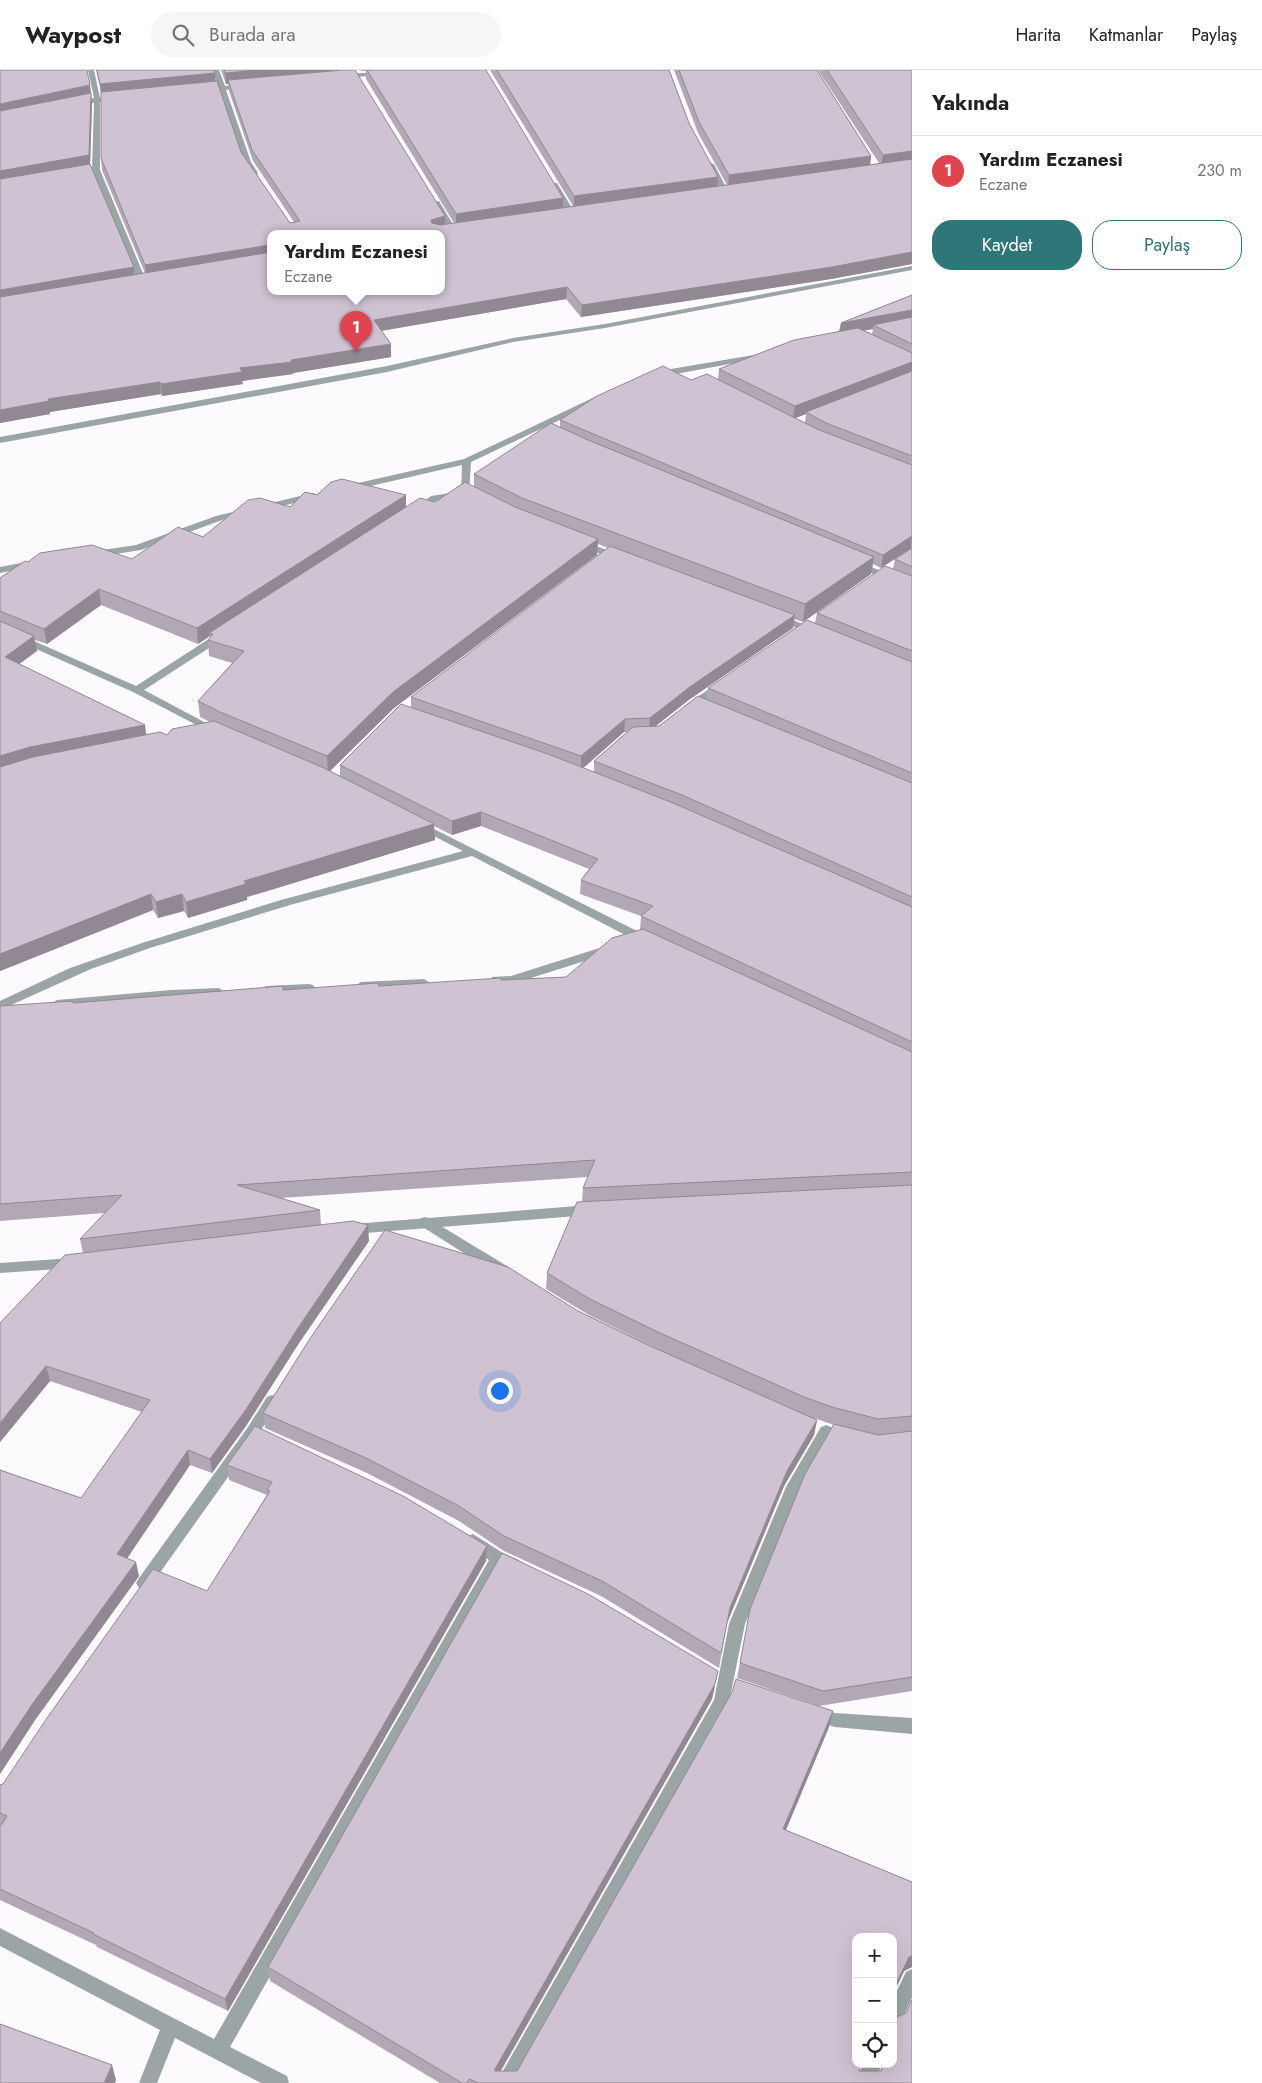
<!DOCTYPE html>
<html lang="tr">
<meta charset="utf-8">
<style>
:root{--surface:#fff;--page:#f6f6f6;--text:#222;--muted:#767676;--line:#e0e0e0;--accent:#2d7778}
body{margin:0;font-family:Jost,sans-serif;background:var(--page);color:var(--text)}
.controls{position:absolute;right:15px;bottom:15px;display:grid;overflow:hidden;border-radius:10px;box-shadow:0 5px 20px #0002}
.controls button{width:45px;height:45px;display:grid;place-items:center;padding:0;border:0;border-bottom:1px solid var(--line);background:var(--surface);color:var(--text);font:25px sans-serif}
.you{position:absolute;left:499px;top:1320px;width:18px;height:18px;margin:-12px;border:4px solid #fff;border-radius:50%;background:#1a73e8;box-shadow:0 0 0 8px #1a73e833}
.badge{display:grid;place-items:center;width:32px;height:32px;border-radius:50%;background:var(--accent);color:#fff;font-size:16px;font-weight:700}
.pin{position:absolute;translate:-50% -41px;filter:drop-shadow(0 1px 2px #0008)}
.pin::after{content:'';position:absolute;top:26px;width:18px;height:15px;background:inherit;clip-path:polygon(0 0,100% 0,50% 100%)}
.popup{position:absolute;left:267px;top:160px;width:178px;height:65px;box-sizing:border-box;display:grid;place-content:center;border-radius:10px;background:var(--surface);filter:drop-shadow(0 1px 4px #0005);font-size:16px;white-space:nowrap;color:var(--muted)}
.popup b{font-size:19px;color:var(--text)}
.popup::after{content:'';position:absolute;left:50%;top:100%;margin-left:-10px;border:10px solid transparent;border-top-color:var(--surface)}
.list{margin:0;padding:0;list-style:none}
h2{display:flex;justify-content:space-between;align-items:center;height:65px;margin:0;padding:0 20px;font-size:21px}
h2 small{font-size:16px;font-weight:400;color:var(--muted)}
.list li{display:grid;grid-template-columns:32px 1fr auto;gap:15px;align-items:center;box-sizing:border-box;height:70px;padding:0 20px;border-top:1px solid var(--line)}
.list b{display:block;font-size:19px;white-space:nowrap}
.list p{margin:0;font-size:16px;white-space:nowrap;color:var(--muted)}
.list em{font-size:16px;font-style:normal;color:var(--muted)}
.actions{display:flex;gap:10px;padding:15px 20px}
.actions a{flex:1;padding:11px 0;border:1px solid var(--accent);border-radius:20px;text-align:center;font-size:18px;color:var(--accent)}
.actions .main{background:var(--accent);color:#fff}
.icon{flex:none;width:28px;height:28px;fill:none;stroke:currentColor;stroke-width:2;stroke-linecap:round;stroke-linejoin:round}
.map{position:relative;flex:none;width:912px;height:2013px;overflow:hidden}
header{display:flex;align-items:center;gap:30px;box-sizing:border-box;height:70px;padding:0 25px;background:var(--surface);border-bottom:1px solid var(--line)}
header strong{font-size:24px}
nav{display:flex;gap:28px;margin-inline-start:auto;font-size:18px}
.search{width:350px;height:45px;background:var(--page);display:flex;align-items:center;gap:12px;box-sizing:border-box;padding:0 18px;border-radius:28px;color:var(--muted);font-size:19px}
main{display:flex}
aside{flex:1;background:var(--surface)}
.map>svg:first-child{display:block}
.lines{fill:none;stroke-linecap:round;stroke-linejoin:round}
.minor{fill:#9ba5a5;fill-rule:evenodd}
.tertiary{fill:#9ba5a5;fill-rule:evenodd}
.wall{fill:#b2a7b5;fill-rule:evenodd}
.shaded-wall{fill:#918893}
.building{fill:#cfc2d2;stroke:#918893;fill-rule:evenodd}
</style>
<header>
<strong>Waypost</strong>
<div class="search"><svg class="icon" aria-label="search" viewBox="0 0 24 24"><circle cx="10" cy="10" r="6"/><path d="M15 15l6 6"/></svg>Burada ara</div>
<nav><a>Harita</a><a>Katmanlar</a><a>Paylaş</a></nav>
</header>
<main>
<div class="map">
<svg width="912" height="2013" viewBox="0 0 912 2013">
<rect width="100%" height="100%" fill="#fdfafe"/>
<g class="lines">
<g class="minor">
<path d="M88,0H94L100,28L118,25L121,27L100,32V100L147,213L146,215L139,213L92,100L94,33L76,35L73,33L94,28Z"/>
<path d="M213,0H219L225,16L245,14L248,16L226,20L251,92L258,103L257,105H251L243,92L220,20L203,22L200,20L218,17Z"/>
<path d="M384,2V4L382,5L342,8L339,6L342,4Z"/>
<path d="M707,92L714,94L729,123L728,125L721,123L706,94Z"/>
<path d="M551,113H557L575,143L574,145H568L550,115Z"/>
<path d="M433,131H439L457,161L456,163H450L432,133Z"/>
<path d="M912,196V200L605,258L513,272L387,302L0,373V367L387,296L513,268L605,254Z"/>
<path d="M765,283H768V287L659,307L655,304L659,301Z"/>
<path d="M599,325L603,328L602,330L471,392L469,425L466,426L461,423L462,395L349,421L344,418L349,415L464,389Z"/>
<path d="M457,422L462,425L460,427L437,430L418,442L413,439L431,426Z"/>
<path d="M313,423L316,424V428L222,450L141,480L96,487L91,484L96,481L136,475L216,446Z"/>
<path d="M581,470L622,486L624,488L619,491L616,490L578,475L576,473Z"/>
<path d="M32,491L35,492V496L0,503V497Z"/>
<path d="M856,491L912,513V519L853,496V492Z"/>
<path d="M778,544L818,560L820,562L815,565L812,564L775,549L773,547Z"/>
<path d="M0,556L136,616L218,563H226V567L144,620L221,661L216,664L212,663L133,622L0,563Z"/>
<path d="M721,611L725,612V616L692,640H684L683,638L684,636Z"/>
<path d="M420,752L649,867L651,870L649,873H641L472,786L290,835L150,878L91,899L0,940V931L70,898L142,873L281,830L463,781L416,757L414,755Z"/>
<path d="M609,875L615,879L613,882L512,914H496L490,910L492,907L511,906Z"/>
<path d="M424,909L430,913L428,916L361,920L355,916L361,912Z"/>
<path d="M309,914L313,915L315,918L313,921L266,924L260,920L266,916Z"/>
<path d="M219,918L225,922L223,925L57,938L51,934L57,930L171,920Z"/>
<path d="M426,1147L507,1196L509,1200L507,1204L502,1205L497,1204L421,1156L419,1152L421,1148Z"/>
<path d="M272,1325L277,1327L279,1331L258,1365L149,1518L144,1520L139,1518L136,1513L139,1508L248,1357L267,1327Z"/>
<path d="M826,1355L831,1357L833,1361L800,1419L745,1554L728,1637L515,2013H496L714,1630L729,1554L786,1417L821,1357Z"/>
<path d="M473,1464L503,1483L519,1490L522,1495L519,1500L514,1502L501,1497L230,1977L287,2006L289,2013H261L175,1968L157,2013H139L160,1960L0,1876V1858L214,1969L489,1490L468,1476L465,1471L468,1466Z"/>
<path d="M816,1637L835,1643L912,1648V1664L835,1657L810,1649L808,1644L810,1639Z"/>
<path d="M912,1899V1928L899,1956L893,1959V1929L906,1902Z"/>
<path d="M863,1994H882L874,2013H855Z"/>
</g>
<g class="tertiary">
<path d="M590,1135L595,1136L597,1140L595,1144L590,1145L353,1164L348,1163L346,1159L348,1155L353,1154Z"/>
<path d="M73,1188L78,1189L80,1193L78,1197L73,1198L0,1203V1193Z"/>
</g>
</g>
<g class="wall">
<path d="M96,0H214L215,11L241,82L290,153L294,152L253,91L229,21L228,14H226L221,0H355L445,154L454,153L366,9V1H361L360,0H486L563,138L573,136L490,0H669L689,53L717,116L727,115L698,63L674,0H817L871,86L870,95L879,93L818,0H912V195V194L831,209L581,247L566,229L381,261L391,287L293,303V304L242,311L243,314L162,326L161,324L50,342V344L0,353L90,15L92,34L90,94L134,197L135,205L145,203L102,100L101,88V22ZM271,163L441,221H271Z"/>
<path d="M912,225V1621L819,1636L737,1608L750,1539L834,1355L814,1348L817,1350L814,1365L784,1416L727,1553L719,1598L601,1526L504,1481L459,1451L367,1403L265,1358L263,1343L578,1241L658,1279L589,1245L546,1219L547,1203L582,1132L583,1118L588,1107L281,1128L320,1140L321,1155L369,1171L299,1273L246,1356L212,1403L190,1395L127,1488L139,1506L35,1650L0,1704V1400L81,1428L142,1342L50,1311L0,1372V1253L83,1183L80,1169L105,1143L0,1151V936L73,933L283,920L566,907L640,860L641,846L580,824L581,810L589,799L481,756L452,765L434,756L435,770L247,827V830L188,848L184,841L158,848L153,840L0,901V508L28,492L132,489L203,467L290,437L317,425L406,437L435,432L474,417V404L560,357V350L691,310L718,309L719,299L839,261L841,253ZM873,259L872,264L864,260ZM806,344L805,353L795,348ZM598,474L608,478L411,627V638L340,695V706L330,701L394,638L597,485ZM909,480L895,489L893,499L817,543L815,553L708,618L707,629L659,656H656L690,629L793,558L794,549L803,552L871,504L873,494L881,498ZM101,535L198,574L210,566V568L208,570L209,586L232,593L198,631L200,647L210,652L167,665L147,664L19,594L37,581L35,570L47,574ZM624,662H627L594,691V702L583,698Z"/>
<path d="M227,1395L487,1476L486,1491L228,1941L97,1877L96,1875L0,1830V1757L1,1755H0V1715L3,1714L207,1521L267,1425L229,1410Z"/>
<path d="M715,1617L712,1629L501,2001H517L829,1657L786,1760L912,1812V1897L904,1901L896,1918L897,1947L912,2013H440L270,1911L268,1897ZM893,1867V1994L880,2001H859Z"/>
</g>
<g class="shaded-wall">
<path d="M258,0H352L228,10V14H226L225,3Z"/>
<path d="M215,3L216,14L101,25L100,14Z"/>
<path d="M90,15L92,34L90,96L0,113V34Z"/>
<path d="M912,81V92L881,96L883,85Z"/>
<path d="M871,86L870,98L728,117L729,105Z"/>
<path d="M718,107L717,118L574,138V126Z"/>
<path d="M563,128V140L456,156V144Z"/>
<path d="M445,146V158L431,162V150Z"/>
<path d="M270,175L271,187L146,207L145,195Z"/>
<path d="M912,182V194L831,209L581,247L582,235Z"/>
<path d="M134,197L135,210L0,232V220Z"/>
<path d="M567,217L566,229L374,262V250Z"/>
<path d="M912,240V252L873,255V259L839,265L841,253Z"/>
<path d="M391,274V287L293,303V304L242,311L243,314L162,326L161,314L240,298Z"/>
<path d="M912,292V304L806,342V344L793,349L795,336Z"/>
<path d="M160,312L161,324L50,342V344L0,353V340L48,329Z"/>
<path d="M406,425V440L209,563L210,566L198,574L197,558Z"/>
<path d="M912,466L911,478L881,498L883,485Z"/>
<path d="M598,469L597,485L394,638L328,703L327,686L393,622Z"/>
<path d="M874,487L871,504L803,552L805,534Z"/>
<path d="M99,519L101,535L47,574L44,559Z"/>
<path d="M795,545L793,558L690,629L649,661L650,648L691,616Z"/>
<path d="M34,566L37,581L7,603L5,587Z"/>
<path d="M625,649L624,662L581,700V686Z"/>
<path d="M145,655L147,671L0,703V686L30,677Z"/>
<path d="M481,742V756L452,765V751Z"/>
<path d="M434,754L435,770L247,827V830L188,848L186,832L244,811Z"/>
<path d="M151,824L153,840L0,901V884Z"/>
<path d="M182,824L184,841L158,848L156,832Z"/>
<path d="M368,1155L369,1171L299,1273L246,1356L212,1403L210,1389L298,1258Z"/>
<path d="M46,1296L50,1311L0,1372V1353Z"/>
<path d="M817,1350L814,1365L784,1416L727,1553L719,1598L730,1538L787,1401Z"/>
<path d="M188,1380L190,1395L120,1499L117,1484Z"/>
<path d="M487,1476L486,1491L228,1941L225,1929Z"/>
<path d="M136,1492L139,1506L35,1650L0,1704V1683L31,1636Z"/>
<path d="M718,1601L712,1629L494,2012L495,1999Z"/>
<path d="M833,1641L829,1657L780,1774L783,1759Z"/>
<path d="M912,1886V1897L904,1901L893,1924L896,1914L909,1887Z"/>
<path d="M112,1995L116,2010L115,2013H104Z"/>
</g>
<g class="building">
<path d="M0,0H87L90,15L0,34Z"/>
<path d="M97,0H214L215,3L100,14Z"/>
<path d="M224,0H258L225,3Z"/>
<path d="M343,0H355L445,146L431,150L432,153L440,155L912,89V182L832,197L582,235L567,217L374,250L391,274L291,290L292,292L240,298L242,302L161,314L160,312L48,329L49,331L0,340V227L271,182V221H441V163H271V176L270,175L145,195L101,88V22L217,11L241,82L290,153L300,151L252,80L228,10Z"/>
<path d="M367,0H486L563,128L456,144Z"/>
<path d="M497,0H669L689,53L718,107L574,126Z"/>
<path d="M679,0H817L871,86L729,105L699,52Z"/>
<path d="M827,0H912V81L883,85Z"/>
<path d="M91,23L89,85L0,101V41Z"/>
<path d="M90,94L134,197L0,220V109Z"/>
<path d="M912,225V240L841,253Z"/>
<path d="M912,247V274L873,255Z"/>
<path d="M858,258L912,283V292L795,336L719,299L794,270Z"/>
<path d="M663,296L691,310L707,304L819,360L912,395V466L883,485L560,350L597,326Z"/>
<path d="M912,301V386L826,353L806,342Z"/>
<path d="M551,353L588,370L874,487L805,534L522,428L474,404Z"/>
<path d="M342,409L406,425L197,558L99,519L44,559L0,541V508L25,491L28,492L40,483L92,475L132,489L178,457L203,467L248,430L260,428L290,437L305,422L317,425L331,412Z"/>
<path d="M465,412L515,437L598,469L393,622L327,686L220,642L198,631L244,581L208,570L213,564L209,563L420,428L435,432Z"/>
<path d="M610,476L795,545L691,616L650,648L625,649L581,686L411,627Z"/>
<path d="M912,478V497L895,489Z"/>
<path d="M885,496L912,506V581L817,543Z"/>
<path d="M807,550L912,592V703L708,618Z"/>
<path d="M0,551L34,566L5,587L145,655L30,677L0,686Z"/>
<path d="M698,626L912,713V827L682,725L594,691L633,657L659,656Z"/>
<path d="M401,634L548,684L673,733L912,837V972L641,846L653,836L581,810L598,789L481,742L452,751L340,695Z"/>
<path d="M214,651L324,698L434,754L244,811L246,814L186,832L182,824L156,832L151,824L0,884V697L33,687L160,662L167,665L172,659Z"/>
<path d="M643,859L912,982V1102L583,1118L595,1090L237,1115L320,1140L80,1169L122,1125L0,1134V936L73,931V933L283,916V920L378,913L379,916L501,908V910L566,907L612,868Z"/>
<path d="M912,1115V1346L878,1349L832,1337L804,1327L660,1263L590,1229L547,1203L577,1132Z"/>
<path d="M353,1151L368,1155L298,1258L245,1341L210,1389L188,1380L117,1484L136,1492L31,1636L0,1683V1400L81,1428L150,1330L46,1296L0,1353V1253L65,1185Z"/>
<path d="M385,1160L508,1197L578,1241L648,1275L817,1350L787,1401L730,1538L721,1583L602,1511L504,1466L459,1436L366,1388L263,1343L311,1267Z"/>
<path d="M834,1354L878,1365L912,1361V1607L823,1621L740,1593L750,1539L805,1404Z"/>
<path d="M255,1356L403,1426L487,1476L225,1929L93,1864L94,1863L0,1819V1757L7,1746L0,1743V1715L3,1714L47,1648L153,1499L207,1521L270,1421L267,1420L272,1412L227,1395Z"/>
<path d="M502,1483L588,1524L718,1601L715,1614L495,1999V2001H517L732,1622L736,1609L833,1641L783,1759L912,1812V1886L909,1887L896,1914L897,1947L906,1943L912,1930V2013H478L469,2009L467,2013H462L268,1897ZM856,1867H893V1994H883L881,2001H859L861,1994H856Z"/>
<path d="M0,1954L112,1995L104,2013H0Z"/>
</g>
</svg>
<div class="controls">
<button>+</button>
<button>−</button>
<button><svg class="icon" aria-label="locate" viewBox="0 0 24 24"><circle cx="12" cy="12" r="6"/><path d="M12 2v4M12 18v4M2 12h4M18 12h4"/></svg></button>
</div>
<div class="you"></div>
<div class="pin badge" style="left:356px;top:282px;background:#e0444e">1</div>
<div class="popup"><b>Yardım Eczanesi</b>Eczane</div>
</div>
<aside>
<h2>Yakında<small></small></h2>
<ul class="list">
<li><span class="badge" style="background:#e0444e">1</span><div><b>Yardım Eczanesi</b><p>Eczane</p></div><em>230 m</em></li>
</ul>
<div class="actions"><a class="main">Kaydet</a><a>Paylaş</a></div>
</aside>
</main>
